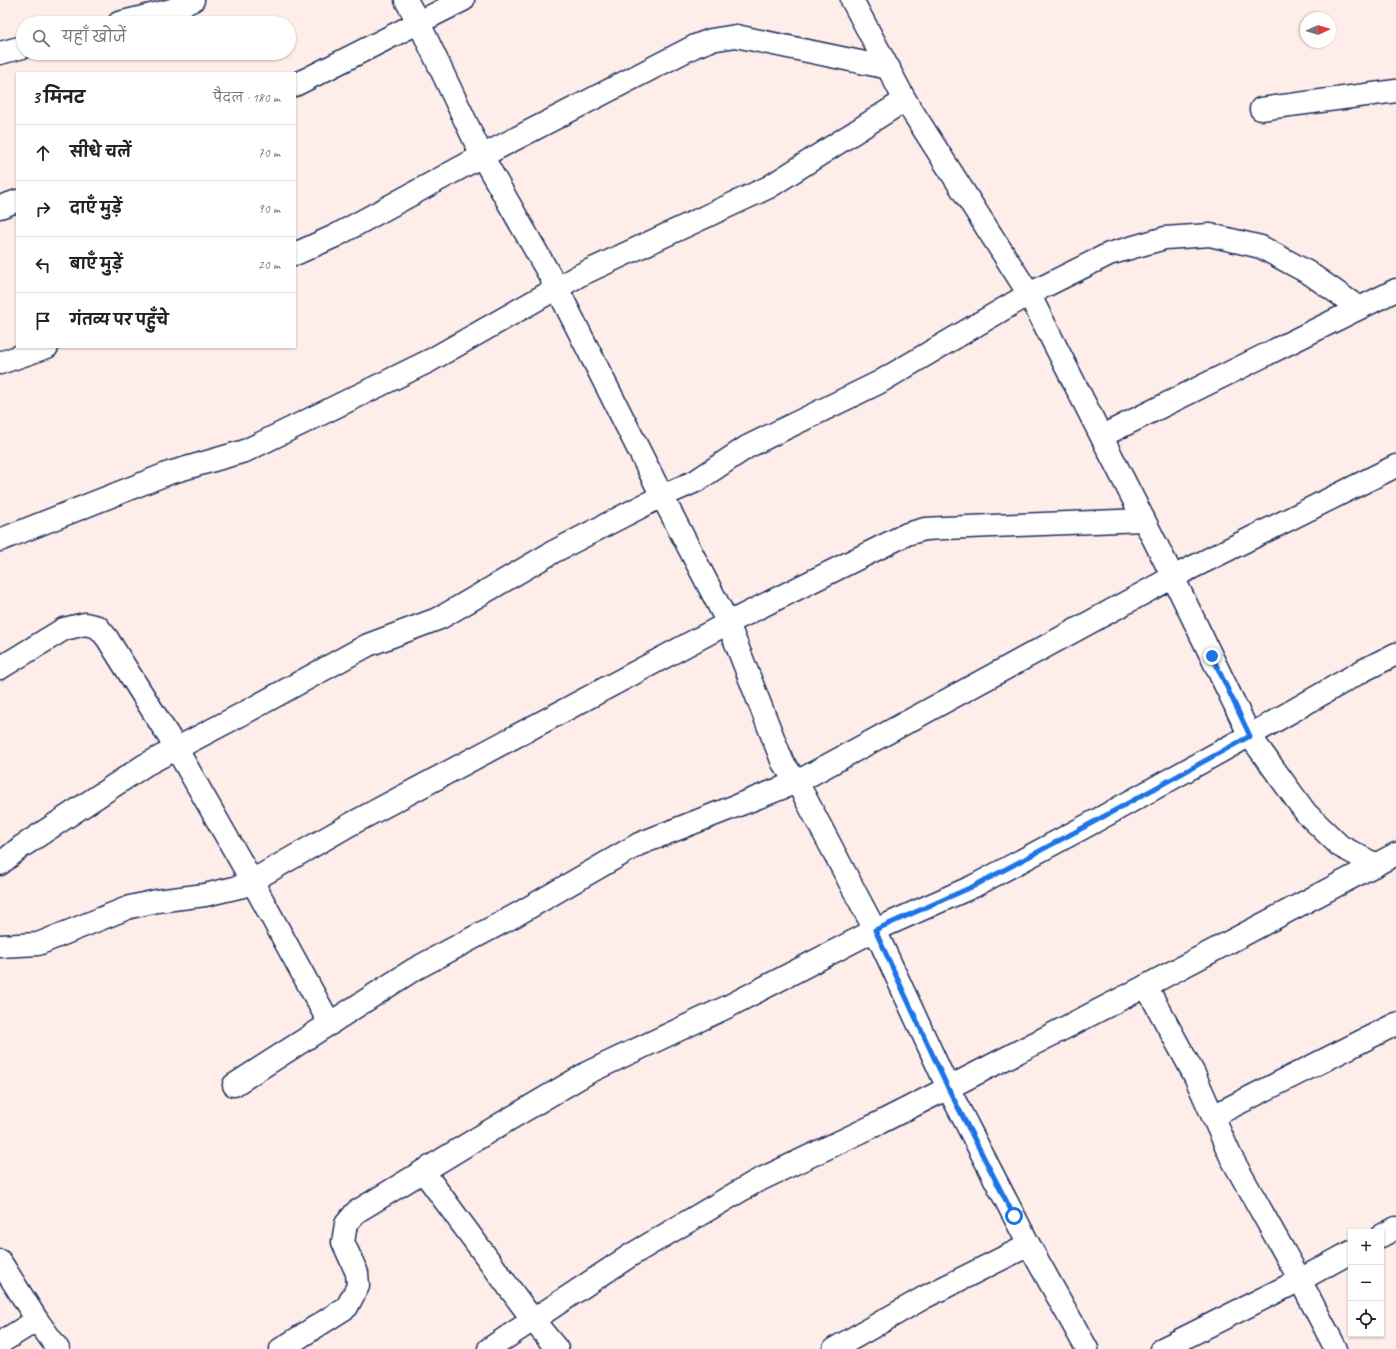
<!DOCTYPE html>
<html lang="hi">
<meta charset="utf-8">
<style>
:root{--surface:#fff;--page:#f6f6f6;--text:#222;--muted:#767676;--line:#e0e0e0}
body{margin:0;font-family:Caveat,"Playpen Sans Deva",sans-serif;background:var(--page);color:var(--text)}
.controls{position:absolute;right:12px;bottom:12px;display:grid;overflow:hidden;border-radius:0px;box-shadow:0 1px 3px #0004}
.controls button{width:36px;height:36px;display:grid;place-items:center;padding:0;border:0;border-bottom:1px solid var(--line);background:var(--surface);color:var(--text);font:20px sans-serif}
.compass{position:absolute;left:1300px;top:12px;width:36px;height:36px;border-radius:50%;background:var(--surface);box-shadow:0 1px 3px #0004;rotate:86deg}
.stop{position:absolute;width:12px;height:12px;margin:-9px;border:3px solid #1a73e8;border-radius:50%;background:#fff}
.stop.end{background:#1a73e8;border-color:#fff;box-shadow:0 1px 4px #0008}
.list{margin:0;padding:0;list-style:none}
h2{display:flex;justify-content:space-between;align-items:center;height:52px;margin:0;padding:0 16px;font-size:17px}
h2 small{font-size:13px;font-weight:400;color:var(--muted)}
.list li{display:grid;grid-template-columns:26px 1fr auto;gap:12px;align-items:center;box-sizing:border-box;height:56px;padding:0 16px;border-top:1px solid var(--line)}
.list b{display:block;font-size:15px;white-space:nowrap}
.list em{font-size:13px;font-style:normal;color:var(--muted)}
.icon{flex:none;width:22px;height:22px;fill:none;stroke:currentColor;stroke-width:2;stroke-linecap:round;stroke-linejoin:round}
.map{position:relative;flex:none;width:1396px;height:1349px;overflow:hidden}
.search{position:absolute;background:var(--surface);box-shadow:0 1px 3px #0004;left:16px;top:16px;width:280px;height:44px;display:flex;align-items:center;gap:10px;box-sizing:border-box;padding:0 14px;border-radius:22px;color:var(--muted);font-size:15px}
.panel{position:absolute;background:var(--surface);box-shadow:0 1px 3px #0004;left:16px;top:72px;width:280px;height:276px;border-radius:0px}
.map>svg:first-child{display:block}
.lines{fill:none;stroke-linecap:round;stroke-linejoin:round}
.minor-casing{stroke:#1b2f5e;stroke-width:25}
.minor{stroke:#fff;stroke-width:22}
.route{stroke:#1a73e8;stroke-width:5}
</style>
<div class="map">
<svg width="1396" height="1349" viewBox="0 0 1396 1349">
<rect width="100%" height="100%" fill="#feede9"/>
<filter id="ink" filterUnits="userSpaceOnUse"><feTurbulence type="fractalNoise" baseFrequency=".025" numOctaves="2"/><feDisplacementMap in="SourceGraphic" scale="8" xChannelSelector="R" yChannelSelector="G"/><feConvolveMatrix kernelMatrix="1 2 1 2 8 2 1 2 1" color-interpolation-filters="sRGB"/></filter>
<g filter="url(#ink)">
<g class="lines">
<defs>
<g id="minor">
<path d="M852,0L905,100L1029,294L878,383L747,447L696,481L662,496L728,623L783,763L797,782L875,930L948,1088L1029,1245L1087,1349"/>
<path d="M119,23L172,10L193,0"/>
<path d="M0,53L23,47"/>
<path d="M295,85L463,0"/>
<path d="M1261,109L1396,91"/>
<path d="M0,207L17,201"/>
<path d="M295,254L335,236L482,156L695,46L711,40L736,36L889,68"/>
<path d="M1359,308L1309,273L1261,247L1210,235L1165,238L1109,254L1029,294L1173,577L1250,736L1306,813L1340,846L1376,865"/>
<path d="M0,363L47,347"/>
<path d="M1102,436L1396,290"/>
<path d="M0,540L169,473L245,451L431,360L580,275L769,187L905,100"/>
<path d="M0,668L64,629L85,624L98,627L107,638L176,748L252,881L330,1024"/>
<path d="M0,864L21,847L145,765L246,712L368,645L440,618L553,552L662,496L557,288L482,156L419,23L406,0"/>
<path d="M0,946L38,944L130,907L157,901L205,895L243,886L351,824L728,623L907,534L925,529L944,528L1144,520"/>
<path d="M1146,986L1396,854"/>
<path d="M234,1085L413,970L516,915L639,844L797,782L1173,577L1396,466"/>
<path d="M1213,1116L1396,1024"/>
<path d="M423,1171L533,1320L557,1349"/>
<path d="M1381,1236L1396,1228"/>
<path d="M0,1261L37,1320L0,1343"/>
<path d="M37,1320L58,1349"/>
<path d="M281,1349L347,1307L358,1286L357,1273L343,1242L346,1224L356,1212L506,1121L589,1072L727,1007L875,930L974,886L1090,824L1261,729L1362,671L1396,654"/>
<path d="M489,1349L631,1255L755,1182L871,1127L948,1088L1146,986L1194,1074L1231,1157L1300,1280L1336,1349"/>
<path d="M834,1349L925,1297L1029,1245"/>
<path d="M1162,1349L1300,1280L1351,1252"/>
</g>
</defs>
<use href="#minor" class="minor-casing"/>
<use href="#minor" class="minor"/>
</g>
</g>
<g class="lines" filter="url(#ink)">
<path class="route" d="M1014,1216L948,1088L875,930L974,886L1090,824L1250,736L1212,656"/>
</g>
</svg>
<div class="controls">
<button>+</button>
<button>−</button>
<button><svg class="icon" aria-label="locate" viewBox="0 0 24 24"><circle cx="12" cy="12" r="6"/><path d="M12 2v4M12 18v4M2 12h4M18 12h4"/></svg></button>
</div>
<svg class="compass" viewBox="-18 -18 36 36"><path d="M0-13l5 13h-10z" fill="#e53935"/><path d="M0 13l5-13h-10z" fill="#767676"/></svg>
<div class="stop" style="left:1014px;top:1216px"></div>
<div class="stop end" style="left:1212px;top:656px"></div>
<div class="search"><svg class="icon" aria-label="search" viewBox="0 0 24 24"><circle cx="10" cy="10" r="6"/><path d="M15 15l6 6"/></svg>यहाँ खोजें</div>
<section class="panel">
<h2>3 मिनट<small>पैदल · 180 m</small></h2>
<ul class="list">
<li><svg class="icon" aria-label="ahead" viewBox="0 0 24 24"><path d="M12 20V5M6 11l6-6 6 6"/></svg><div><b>सीधे चलें</b></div><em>70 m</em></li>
<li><svg class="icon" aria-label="right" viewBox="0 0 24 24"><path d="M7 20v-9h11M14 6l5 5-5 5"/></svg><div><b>दाएँ मुड़ें</b></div><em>90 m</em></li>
<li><svg class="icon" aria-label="left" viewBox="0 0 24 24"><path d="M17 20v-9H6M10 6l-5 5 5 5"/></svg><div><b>बाएँ मुड़ें</b></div><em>20 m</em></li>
<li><svg class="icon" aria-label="arrive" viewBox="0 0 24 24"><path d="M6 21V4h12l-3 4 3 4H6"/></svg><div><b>गंतव्य पर पहुँचे</b></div></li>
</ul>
</section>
</div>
